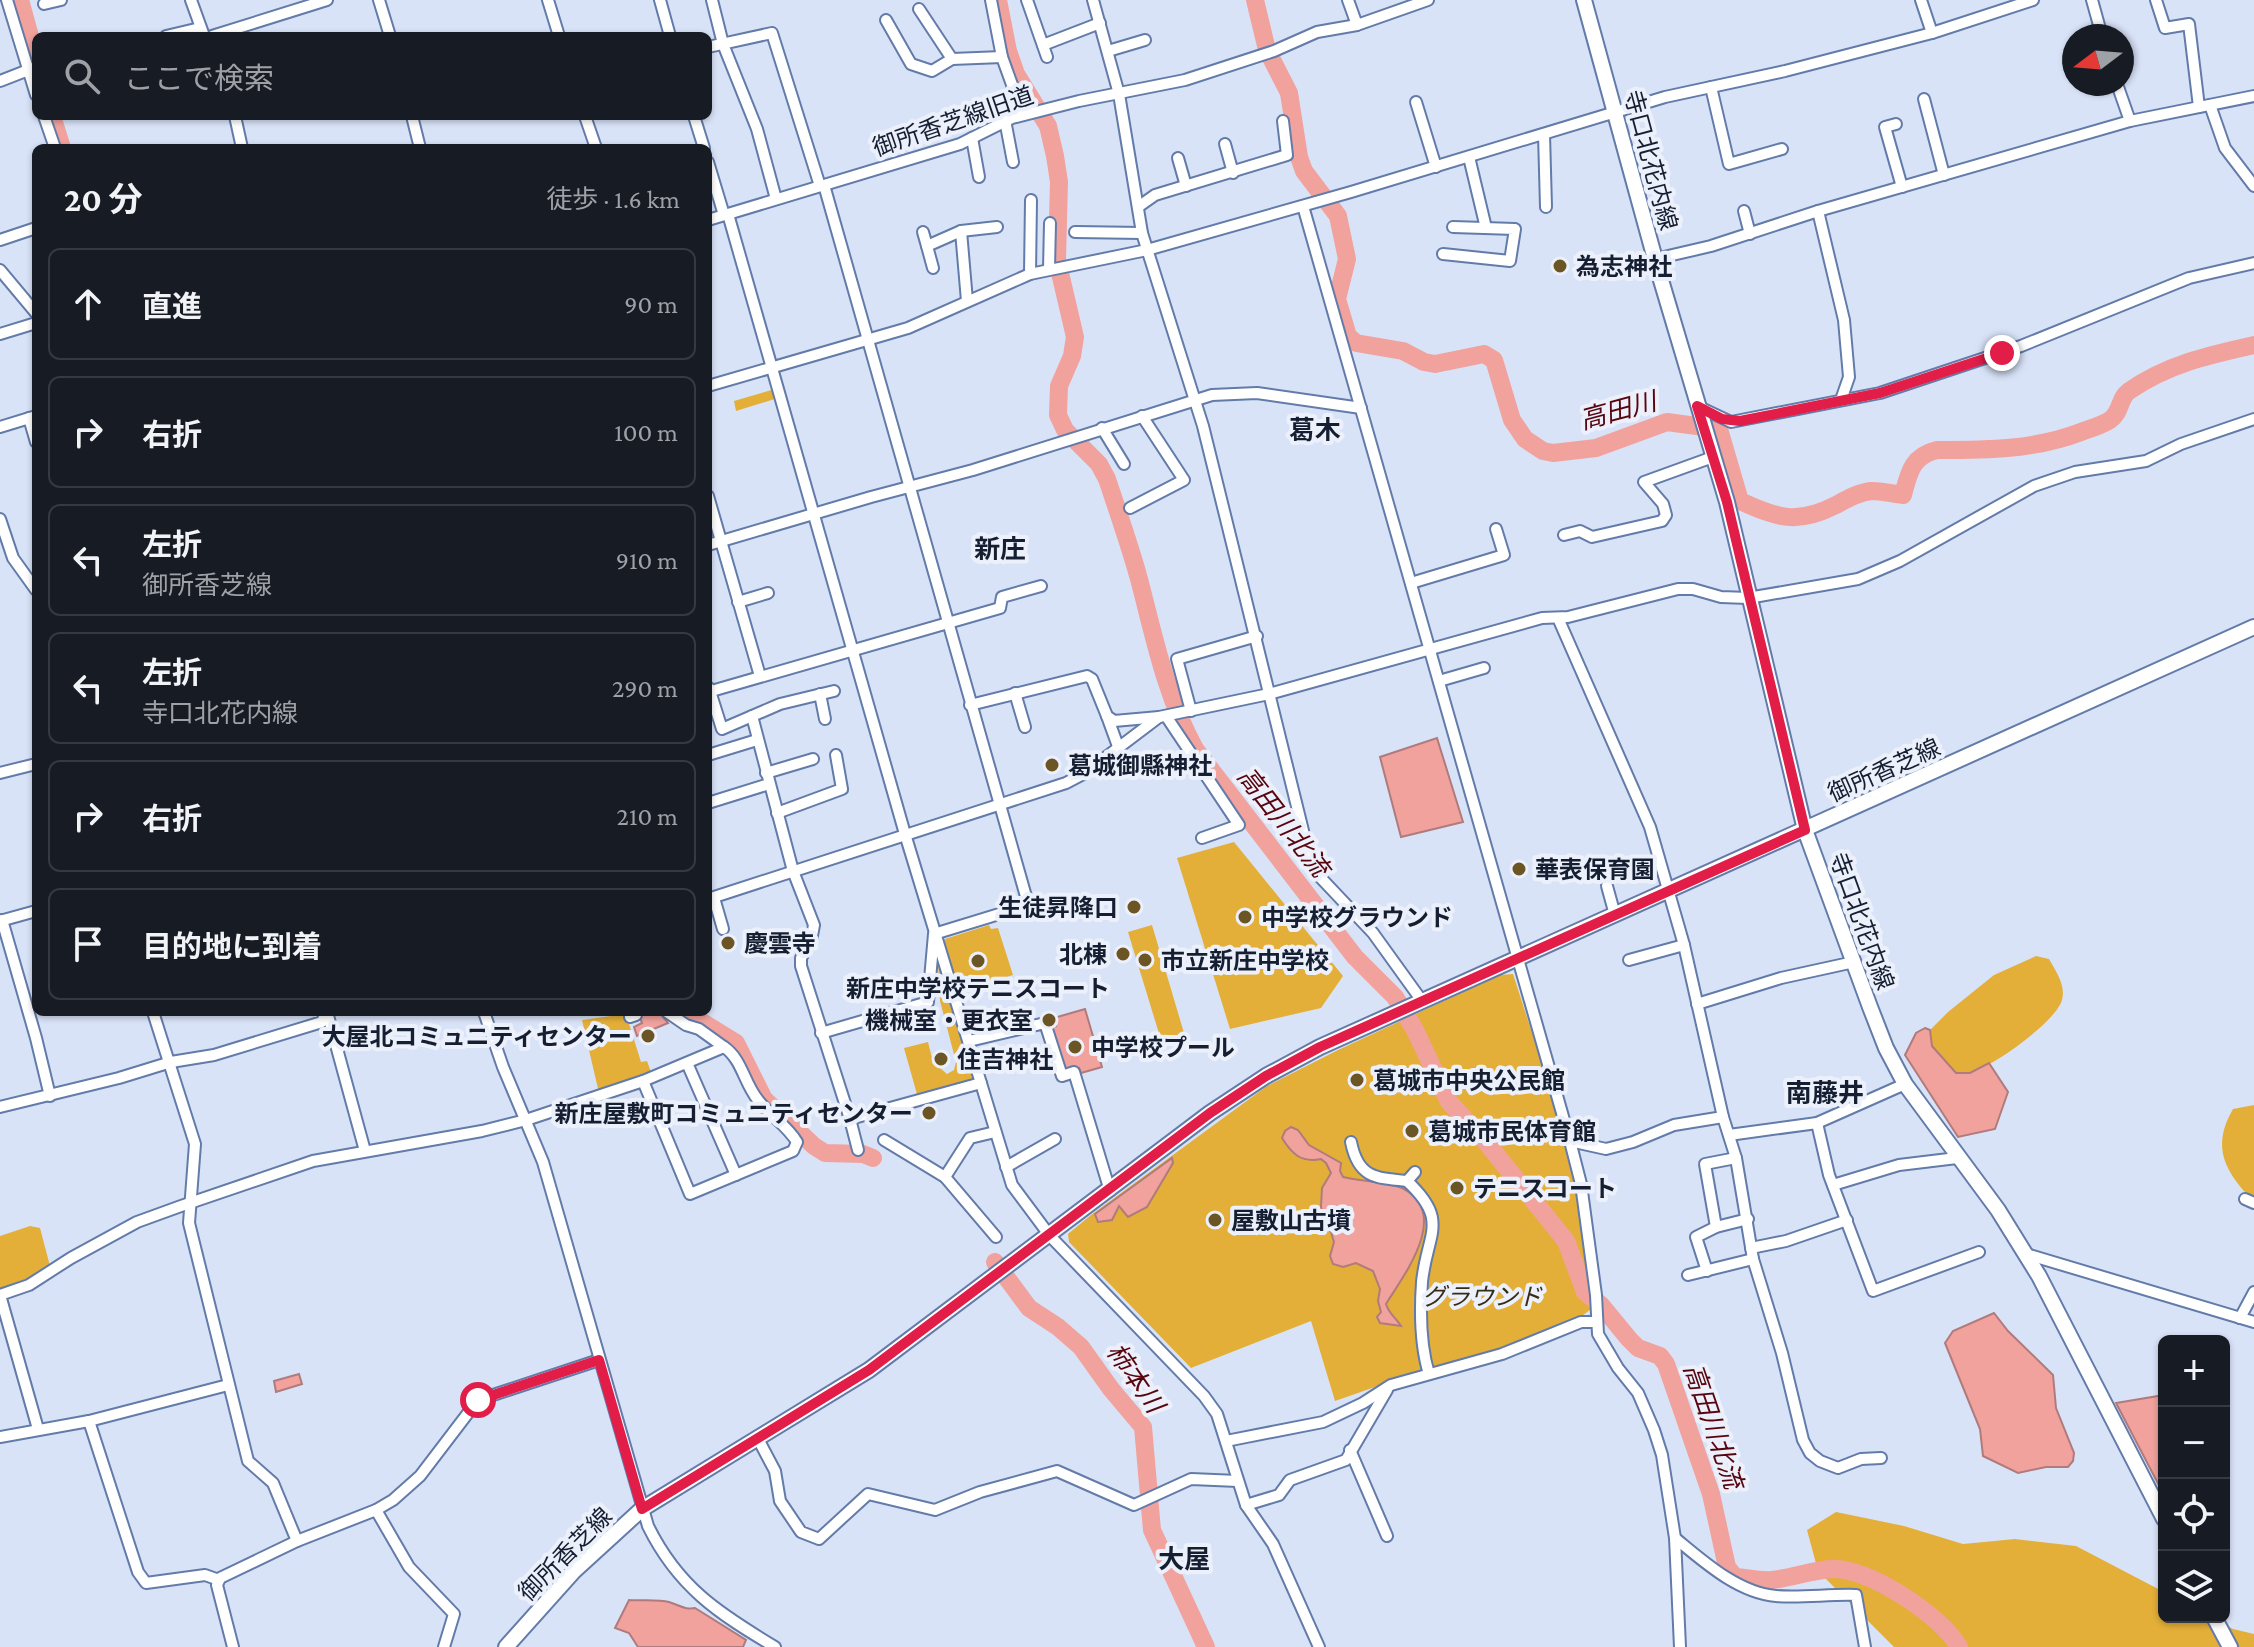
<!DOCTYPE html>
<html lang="ja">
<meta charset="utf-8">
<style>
:root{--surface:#171b24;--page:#20242c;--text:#f1f3f6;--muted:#9ea1a6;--line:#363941}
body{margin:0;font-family:"Crimson Pro","Noto Sans JP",serif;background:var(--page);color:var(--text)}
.controls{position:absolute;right:24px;bottom:24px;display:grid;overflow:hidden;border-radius:12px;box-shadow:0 2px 6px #0004}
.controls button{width:72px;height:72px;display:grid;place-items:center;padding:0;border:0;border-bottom:2px solid var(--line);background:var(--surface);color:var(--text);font:40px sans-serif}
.compass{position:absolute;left:2062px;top:24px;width:72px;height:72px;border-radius:50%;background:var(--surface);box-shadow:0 2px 6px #0004;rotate:254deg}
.stop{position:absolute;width:24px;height:24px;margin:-18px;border:6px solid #e11d48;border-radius:50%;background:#fff}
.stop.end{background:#e11d48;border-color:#fff;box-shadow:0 2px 8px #0008}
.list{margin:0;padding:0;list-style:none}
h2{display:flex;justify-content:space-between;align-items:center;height:104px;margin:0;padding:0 32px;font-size:34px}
h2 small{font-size:26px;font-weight:400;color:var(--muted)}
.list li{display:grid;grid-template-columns:52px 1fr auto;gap:24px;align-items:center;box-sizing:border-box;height:112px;margin:0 16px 16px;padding:0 16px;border:2px solid var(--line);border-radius:12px}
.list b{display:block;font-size:30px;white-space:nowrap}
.list p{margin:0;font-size:26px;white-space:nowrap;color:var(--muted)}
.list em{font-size:26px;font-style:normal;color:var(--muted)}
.icon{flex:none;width:44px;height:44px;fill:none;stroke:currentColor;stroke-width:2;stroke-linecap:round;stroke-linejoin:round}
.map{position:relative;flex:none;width:2254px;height:1647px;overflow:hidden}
.search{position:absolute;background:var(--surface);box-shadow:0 2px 6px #0004;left:32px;top:32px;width:680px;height:88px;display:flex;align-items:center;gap:20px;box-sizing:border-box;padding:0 28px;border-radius:12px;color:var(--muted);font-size:30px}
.panel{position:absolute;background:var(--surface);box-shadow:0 2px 6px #0004;left:32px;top:144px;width:680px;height:872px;border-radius:12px}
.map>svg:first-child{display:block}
.green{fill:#e3af39}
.water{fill:#f1a29d;stroke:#af7b7d;stroke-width:2}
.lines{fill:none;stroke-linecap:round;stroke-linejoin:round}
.river{stroke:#f1a29d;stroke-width:18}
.minor-casing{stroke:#637ba8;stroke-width:14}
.major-casing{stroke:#637ba8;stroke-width:18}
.minor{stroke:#fff;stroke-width:10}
.major{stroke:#fff;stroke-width:14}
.route{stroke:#e11d48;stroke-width:10}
.poi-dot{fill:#6c5525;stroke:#ebf0fb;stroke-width:3}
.labels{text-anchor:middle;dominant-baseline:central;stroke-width:8;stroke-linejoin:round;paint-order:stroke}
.street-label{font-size:24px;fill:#151f31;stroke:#ebf0fb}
.poi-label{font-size:24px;font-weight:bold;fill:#151f31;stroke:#ebf0fb;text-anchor:start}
.park-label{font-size:24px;font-style:italic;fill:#372c17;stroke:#ebf0fb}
.water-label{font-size:26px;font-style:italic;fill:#57050e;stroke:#ebf0fb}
.neighbourhood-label{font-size:26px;font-weight:bold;fill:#151f31;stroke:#ebf0fb}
</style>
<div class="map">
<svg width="2254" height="1647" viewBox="0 0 2254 1647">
<rect width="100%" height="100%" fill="#d9e3f8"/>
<g class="green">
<path d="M775,389L778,398L736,411L734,401Z"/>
<path d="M1234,842L1343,976L1321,1008L1230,1029L1177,858Z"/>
<path d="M989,925L991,929L998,928L1013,975L957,993L943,946L945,939Z"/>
<path d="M1152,925L1184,1033L1161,1040L1128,932Z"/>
<path d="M2036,956L2049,959C2056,971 2066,986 2062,1000C2056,1022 1990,1069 1968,1073C1964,1073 1960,1073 1956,1073L1932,1046L1930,1030L1948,1012L1994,975Z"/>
<path d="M942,962L980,1088L920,1105L904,1048L928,1042L933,1062L947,1074L954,1070L956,1062L940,1001L938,963Z"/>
<path d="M1513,974L1545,1073L1577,1194L1597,1309H1591L1578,1319L1498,1351L1435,1366L1335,1401L1311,1321L1191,1368L1069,1242L1068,1234L1091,1215L1267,1086L1338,1050L1500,975Z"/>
<path d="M626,1014L641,1062L647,1061L652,1075L599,1093L582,1020Z"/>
<path d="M2254,1105V1202C2226,1173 2210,1148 2233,1109Z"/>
<path d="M30,1226L40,1228L50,1266L27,1281L0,1292V1236Z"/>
<path d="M1836,1512L1904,1526L1963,1544L2015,1539L2076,1546L2164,1592V1617H2211L2233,1629L2254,1634V1647H1894L1818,1571L1807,1530Z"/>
</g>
<g class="water">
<path d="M1437,738L1463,822L1401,837L1380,757Z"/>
<path d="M1085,1009L1102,1067L1081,1073L1079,1068L1062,1073L1049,1028L1056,1026L1054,1018Z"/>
<path d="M638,1012H659L668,1023L637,1036L634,1027L642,1023Z"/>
<path d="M1925,1028L1930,1030L1932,1046L1956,1073H1970L1989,1063L2008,1092L1995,1129L1958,1137L1905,1055L1916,1033Z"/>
<path d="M1291,1127L1298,1130L1309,1145L1341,1163L1340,1171L1343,1177C1359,1181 1391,1182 1404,1189C1451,1215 1403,1276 1386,1304C1389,1314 1396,1318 1401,1326L1380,1323L1377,1317L1381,1312L1378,1301L1380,1289L1373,1271L1356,1263L1343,1267L1333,1264L1330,1256L1334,1242L1331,1232L1325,1227L1321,1207L1322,1188L1331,1173L1326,1163L1321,1159C1301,1163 1292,1154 1282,1138L1285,1131Z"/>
<path d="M1172,1158L1173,1163L1147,1207L1128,1217L1119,1206L1112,1220L1098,1222L1095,1214Z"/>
<path d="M1994,1313L2008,1331L2053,1375L2056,1408L2074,1453L2073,1461L2068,1467H2046L2018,1473L1983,1456L1980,1429L1945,1343L1953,1331Z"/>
<path d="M299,1374L302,1384L276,1392L274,1381Z"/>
<path d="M2164,1395V1495L2116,1403Z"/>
<path d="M629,1600C641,1601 658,1599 669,1602C679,1605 685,1610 695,1608L746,1640L743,1647H638L629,1633L615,1628Z"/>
</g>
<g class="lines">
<g class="river">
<path d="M20,0L36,58"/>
<path d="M998,0L1008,51L1016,74L1048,126L1055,156L1059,182L1057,260L1075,337L1072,356L1059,386L1058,415L1065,430L1099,464L1107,479C1118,512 1130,546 1139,579C1155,640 1165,693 1195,749L1355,957L1395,997L1415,1030L1449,1102L1486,1142L1566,1241L1585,1292L1601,1305L1629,1339L1638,1348L1660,1356L1666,1364L1711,1494L1727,1567L1735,1577C1748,1578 1760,1581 1772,1580C1792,1578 1812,1570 1833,1569C1868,1567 1943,1617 1959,1647"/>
<path d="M1255,0L1267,50L1289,93L1299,157L1304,171L1338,216L1347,259L1337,299L1348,336L1356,343L1403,351L1424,362L1435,364L1484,354L1494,360L1512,420L1525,439L1543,451L1553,453L1596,448L1667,422L1719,429L1740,501C1778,518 1797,525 1836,505C1847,499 1859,492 1872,491C1882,491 1893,494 1903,495C1909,472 1912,456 1937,450C1987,450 2034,450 2081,432C2091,428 2101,426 2110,420C2121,413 2119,398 2129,391C2168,364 2209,355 2254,345"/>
<path d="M52,116L62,148"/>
<path d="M686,1012L736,1043L764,1099L814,1146L825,1153L863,1154L873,1158"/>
<path d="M995,1262L1029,1308L1058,1327L1081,1347L1111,1389L1143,1427L1152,1530L1206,1647"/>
</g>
<defs>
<g id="minor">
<path d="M7,0L36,95"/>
<path d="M191,0L204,36"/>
<path d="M379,0L390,36"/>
<path d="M548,0L559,36"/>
<path d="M660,0L670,36"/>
<path d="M712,0L723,44L757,129L776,199"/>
<path d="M991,0L1002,57L1023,115"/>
<path d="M1027,0L1047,57"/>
<path d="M1093,0L1119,94L1142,233L1203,426L1308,851L1319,876L1373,933L1422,1001"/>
<path d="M1348,0L1357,25"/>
<path d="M1921,0L1932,33"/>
<path d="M2092,0L2102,36"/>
<path d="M2156,0L2165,28L2189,24L2199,107"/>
<path d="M44,4L61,0"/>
<path d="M919,9L952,59"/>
<path d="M886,20L911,64L932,71L952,59L1002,57"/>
<path d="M166,36L200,28"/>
<path d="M212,36L327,0"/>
<path d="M1043,45L1100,23"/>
<path d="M708,47L772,33L820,186"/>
<path d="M1108,51L1145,40"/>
<path d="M0,81L36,67"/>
<path d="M2117,84L2130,121"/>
<path d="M1711,87L1729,164L1782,149"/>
<path d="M1924,99L1944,175"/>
<path d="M1416,102L1436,167"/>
<path d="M2210,105L2225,148L2254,186"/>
<path d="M44,116L55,148"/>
<path d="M235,116L242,148"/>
<path d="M412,116L420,148"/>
<path d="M585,116L596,148"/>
<path d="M694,116L704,148"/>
<path d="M1005,120L1013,162"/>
<path d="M1896,124L1885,127L1902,187"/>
<path d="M1544,134L1546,207"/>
<path d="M972,138L979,177"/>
<path d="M1225,144L1233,173"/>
<path d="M1469,157L1486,228"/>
<path d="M1178,158L1186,186"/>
<path d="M708,162L724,215"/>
<path d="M1303,206L1570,1141L1581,1184L1596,1295L1598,1334L1618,1368L1638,1393L1654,1430L1662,1455L1675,1538L1680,1647"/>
<path d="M1138,207L1155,195L1287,155L1283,121"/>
<path d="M1744,211L1750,234"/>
<path d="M1818,211L1844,320L1849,377L1841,400"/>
<path d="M728,214L905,834L1012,1185L1050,1236L1204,1396L1217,1414L1246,1505L1273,1544L1319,1647"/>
<path d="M708,220L960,144L1012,118L1079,101L1185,80L1274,51L1317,32L1357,25L1428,0"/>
<path d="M923,232L927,246"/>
<path d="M1075,232L1142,233"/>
<path d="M0,240L36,228"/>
<path d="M1443,254L1510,261L1515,229L1453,227"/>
<path d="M1655,259L1711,246L1818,211L2130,121L2254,96"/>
<path d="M933,268L927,246L961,231"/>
<path d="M1049,269L1050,223"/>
<path d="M0,270L36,313"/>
<path d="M1030,274L1031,200"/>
<path d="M967,301L961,231L997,227"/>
<path d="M0,334L36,323"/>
<path d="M708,386L908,328L1030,274L1147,250L1351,192L1665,97L1785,71L1932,33L2033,0"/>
<path d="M1697,406L1731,422L1880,393L2021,346L2189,278L2254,263"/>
<path d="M29,418L36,442"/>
<path d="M0,427L36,416"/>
<path d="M1102,428L1124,464"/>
<path d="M708,496L760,676"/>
<path d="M1130,508L1184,480L1142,416"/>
<path d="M0,519L13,558L36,590"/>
<path d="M1564,535L1580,531L1592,537L1662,521L1666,515L1663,504L1644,482L1713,457"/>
<path d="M708,545L871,497L973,470L1212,395L1257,393L1361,408"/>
<path d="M1411,583L1504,555L1496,529"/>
<path d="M738,602L768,593"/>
<path d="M1558,618L1650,827L1684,945L1723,1117L1736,1158L1753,1259L1782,1353L1803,1440L1810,1453L1820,1461L1838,1468L1861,1459L1881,1458"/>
<path d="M1439,681L1484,668"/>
<path d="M709,688L722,729L780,704L834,691"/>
<path d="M708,692L1000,608L1002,597L1041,586"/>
<path d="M1015,693L1025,727"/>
<path d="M820,694L825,719"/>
<path d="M970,705L1087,676L1092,679L1107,716L1114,721L1159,717"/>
<path d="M1191,711L1177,659L1257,636"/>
<path d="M752,716L793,871L814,925L811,941L801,958V966L850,1119L981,1083"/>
<path d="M1107,716L1119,749"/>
<path d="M1166,716L1239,825L1202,838"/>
<path d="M708,755L757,740"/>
<path d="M0,773L36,764"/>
<path d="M766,773L813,759"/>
<path d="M708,803L769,784"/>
<path d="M777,813L842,789L836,755"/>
<path d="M1607,886L1615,915"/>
<path d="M714,898L723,929"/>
<path d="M708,899L1066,783L1085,773L1159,717L1269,694L1542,618L1568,617L1678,589H1693L1721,597L1748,598L1858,579L1900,561L2034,486L2075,472L2146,461L2181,444L2254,419"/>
<path d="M2,920L36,1038L50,1096"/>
<path d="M0,921L36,911"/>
<path d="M1629,960L1684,945"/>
<path d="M1697,1004L1781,978L1854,962"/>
<path d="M153,1012L195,1144L189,1223L248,1461L273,1483L297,1541"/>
<path d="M327,1012L365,1151"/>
<path d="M484,1012L503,1067L543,1162L648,1526C678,1587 718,1613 775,1647"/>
<path d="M630,1017L636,1015L635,1012"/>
<path d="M821,1033L928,1002L934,934L1022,907L1027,900L824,185"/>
<path d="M969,1041L1045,1023L1062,1076L1074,1072L1110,1191"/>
<path d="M687,1063L736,1175"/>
<path d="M643,1081L690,1194L793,1151L797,1142C786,1124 770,1116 758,1100C744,1083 742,1059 724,1047"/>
<path d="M0,1107L119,1078L171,1062L214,1055L322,1022L326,1012"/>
<path d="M850,1119L858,1150"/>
<path d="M1817,1123L1829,1175L1873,1291L1979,1252"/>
<path d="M1729,1135L1817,1123L1905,1084"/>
<path d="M884,1140L945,1177L996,1237"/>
<path d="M1570,1141L1606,1149L1633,1142L1674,1125L1723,1117"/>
<path d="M1351,1142C1358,1177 1374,1178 1407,1181"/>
<path d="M1006,1167L1055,1139"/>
<path d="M1415,1172L1407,1181C1450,1221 1427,1233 1422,1282C1420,1311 1420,1345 1429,1374"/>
<path d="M945,1177L970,1138L995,1132"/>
<path d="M1833,1185L1899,1165L1957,1158"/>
<path d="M2245,1199L2254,1203"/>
<path d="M1716,1227L1705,1164L1736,1158"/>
<path d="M1751,1248L1786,1241L1847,1220"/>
<path d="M2026,1254L2254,1322"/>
<path d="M1707,1271L1696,1237L1716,1227L1748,1219"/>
<path d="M1688,1275L1753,1259"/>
<path d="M0,1295L29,1285L71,1258L137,1222L181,1206L313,1161L482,1131L526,1120L643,1081L724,1047L699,1029L686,1025L667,1012"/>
<path d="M0,1295L38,1429"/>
<path d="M2240,1318L2254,1292"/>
<path d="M89,1421L138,1572L146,1583L205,1575L219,1580"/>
<path d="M0,1437L89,1421L228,1385"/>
<path d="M757,1437L775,1471L780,1501L801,1532L819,1539L868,1494L935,1510L980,1492L1057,1471L1134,1505L1191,1479L1238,1481"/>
<path d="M1226,1441L1323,1422L1363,1403L1391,1385L1502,1354L1581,1322H1597"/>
<path d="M1350,1450L1387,1536"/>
<path d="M1246,1505L1279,1495L1290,1480L1346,1460L1387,1390"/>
<path d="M376,1510L409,1567L454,1614L444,1647"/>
<path d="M1675,1538C1703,1561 1738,1593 1776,1596C1802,1598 1830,1594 1856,1595L1865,1647"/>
<path d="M233,1647L217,1585L220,1578L297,1541L376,1510L393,1500L420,1476L478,1400L599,1360"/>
</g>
<g id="major">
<path d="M1584,0L1658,270L1727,502L1805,830L1870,1007L1886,1048L1905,1084L1998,1210L2039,1276L2164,1519"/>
<path d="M2214,1617L2230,1647"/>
<path d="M506,1647L574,1571L642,1509L869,1370L1210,1113L1266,1076L1320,1047L2254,627"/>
</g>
</defs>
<use href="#minor" class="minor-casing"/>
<use href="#major" class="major-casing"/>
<use href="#minor" class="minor"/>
<use href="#major" class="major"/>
</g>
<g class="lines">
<path class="route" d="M478,1400L599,1360L642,1509L869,1370L1210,1113L1266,1076L1320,1047L1805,830L1727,502L1697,406L1722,419L1740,421L1880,393L2002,353"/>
</g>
<g class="poi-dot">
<circle cx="1560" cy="266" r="8"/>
<circle cx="1052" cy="765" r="8"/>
<circle cx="1519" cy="869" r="8"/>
<circle cx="1134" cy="907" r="8"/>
<circle cx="1245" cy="917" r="8"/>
<circle cx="728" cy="943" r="8"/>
<circle cx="1123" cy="954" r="8"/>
<circle cx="1145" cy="960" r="8"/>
<circle cx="978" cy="961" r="8"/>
<circle cx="1049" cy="1020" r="8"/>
<circle cx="648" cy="1036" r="8"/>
<circle cx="1075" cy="1047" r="8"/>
<circle cx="941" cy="1059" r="8"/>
<circle cx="1357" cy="1080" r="8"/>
<circle cx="929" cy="1113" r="8"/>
<circle cx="1412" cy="1131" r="8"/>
<circle cx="1457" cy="1188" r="8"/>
<circle cx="1215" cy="1220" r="8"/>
</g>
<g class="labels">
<g class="street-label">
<text transform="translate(953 121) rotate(-19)">御所香芝線旧道</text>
<text transform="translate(1651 160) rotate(75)">寺口北花内線</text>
<text transform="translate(1884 770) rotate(-24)">御所香芝線</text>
<text transform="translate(1862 921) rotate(70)">寺口北花内線</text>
<text transform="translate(565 1554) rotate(-45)">御所香芝線</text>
</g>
<g class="poi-label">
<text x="1576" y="266">為志神社</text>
<text x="1068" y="765">葛城御縣神社</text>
<text x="1535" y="869">華表保育園</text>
<text x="1118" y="907" text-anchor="end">生徒昇降口</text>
<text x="1261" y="917">中学校グラウンド</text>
<text x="744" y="943">慶雲寺</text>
<text x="1107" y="954" text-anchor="end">北棟</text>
<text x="1161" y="960">市立新庄中学校</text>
<text x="978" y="988" text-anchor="middle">新庄中学校テニスコート</text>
<text x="1033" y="1020" text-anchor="end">機械室・更衣室</text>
<text x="632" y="1036" text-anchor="end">大屋北コミュニティセンター</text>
<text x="1091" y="1047">中学校プール</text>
<text x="957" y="1059">住吉神社</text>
<text x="1373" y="1080">葛城市中央公民館</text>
<text x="913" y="1113" text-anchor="end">新庄屋敷町コミュニティセンター</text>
<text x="1428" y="1131">葛城市民体育館</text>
<text x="1473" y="1188">テニスコート</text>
<text x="1231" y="1220">屋敷山古墳</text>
</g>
<g class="park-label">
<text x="1482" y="1296">グラウンド</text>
</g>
<g class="water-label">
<text transform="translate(1618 411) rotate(-15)">高田川</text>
<text transform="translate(1283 822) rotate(52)">高田川北流</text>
<text transform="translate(1135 1378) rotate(55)">柿本川</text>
<text transform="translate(1713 1426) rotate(71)">高田川北流</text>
</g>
<g class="neighbourhood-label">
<text x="1315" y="430">葛木</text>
<text x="1000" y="549">新庄</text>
<text x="1825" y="1093">南藤井</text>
<text x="1184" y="1559">大屋</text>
</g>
</g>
</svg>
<div class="controls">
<button>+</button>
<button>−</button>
<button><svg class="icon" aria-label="locate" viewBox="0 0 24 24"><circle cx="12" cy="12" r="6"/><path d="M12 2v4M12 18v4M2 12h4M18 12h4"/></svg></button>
<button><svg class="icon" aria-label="layers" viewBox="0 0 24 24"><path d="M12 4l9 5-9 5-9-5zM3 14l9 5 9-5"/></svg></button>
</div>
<svg class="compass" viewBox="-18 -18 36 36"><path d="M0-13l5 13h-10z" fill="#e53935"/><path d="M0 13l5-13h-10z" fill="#9ea1a6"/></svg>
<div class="stop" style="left:478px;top:1400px"></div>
<div class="stop end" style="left:2002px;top:353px"></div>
<div class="search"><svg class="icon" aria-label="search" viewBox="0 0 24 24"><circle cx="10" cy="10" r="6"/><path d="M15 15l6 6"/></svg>ここで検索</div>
<section class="panel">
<h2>20 分<small>徒歩 · 1.6 km</small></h2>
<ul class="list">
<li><svg class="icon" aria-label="ahead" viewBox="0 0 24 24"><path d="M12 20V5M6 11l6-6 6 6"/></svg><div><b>直進</b></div><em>90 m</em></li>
<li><svg class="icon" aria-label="right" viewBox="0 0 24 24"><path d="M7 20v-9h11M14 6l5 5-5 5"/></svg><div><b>右折</b></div><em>100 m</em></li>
<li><svg class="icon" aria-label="left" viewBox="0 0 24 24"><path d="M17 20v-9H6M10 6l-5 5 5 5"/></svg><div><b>左折</b><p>御所香芝線</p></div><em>910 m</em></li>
<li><svg class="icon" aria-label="left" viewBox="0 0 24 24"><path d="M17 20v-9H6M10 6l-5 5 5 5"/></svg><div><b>左折</b><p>寺口北花内線</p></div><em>290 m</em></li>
<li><svg class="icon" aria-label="right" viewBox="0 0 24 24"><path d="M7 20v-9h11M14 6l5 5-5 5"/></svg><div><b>右折</b></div><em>210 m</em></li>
<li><svg class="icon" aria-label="arrive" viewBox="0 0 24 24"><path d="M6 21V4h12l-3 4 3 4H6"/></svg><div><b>目的地に到着</b></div></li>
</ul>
</section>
</div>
